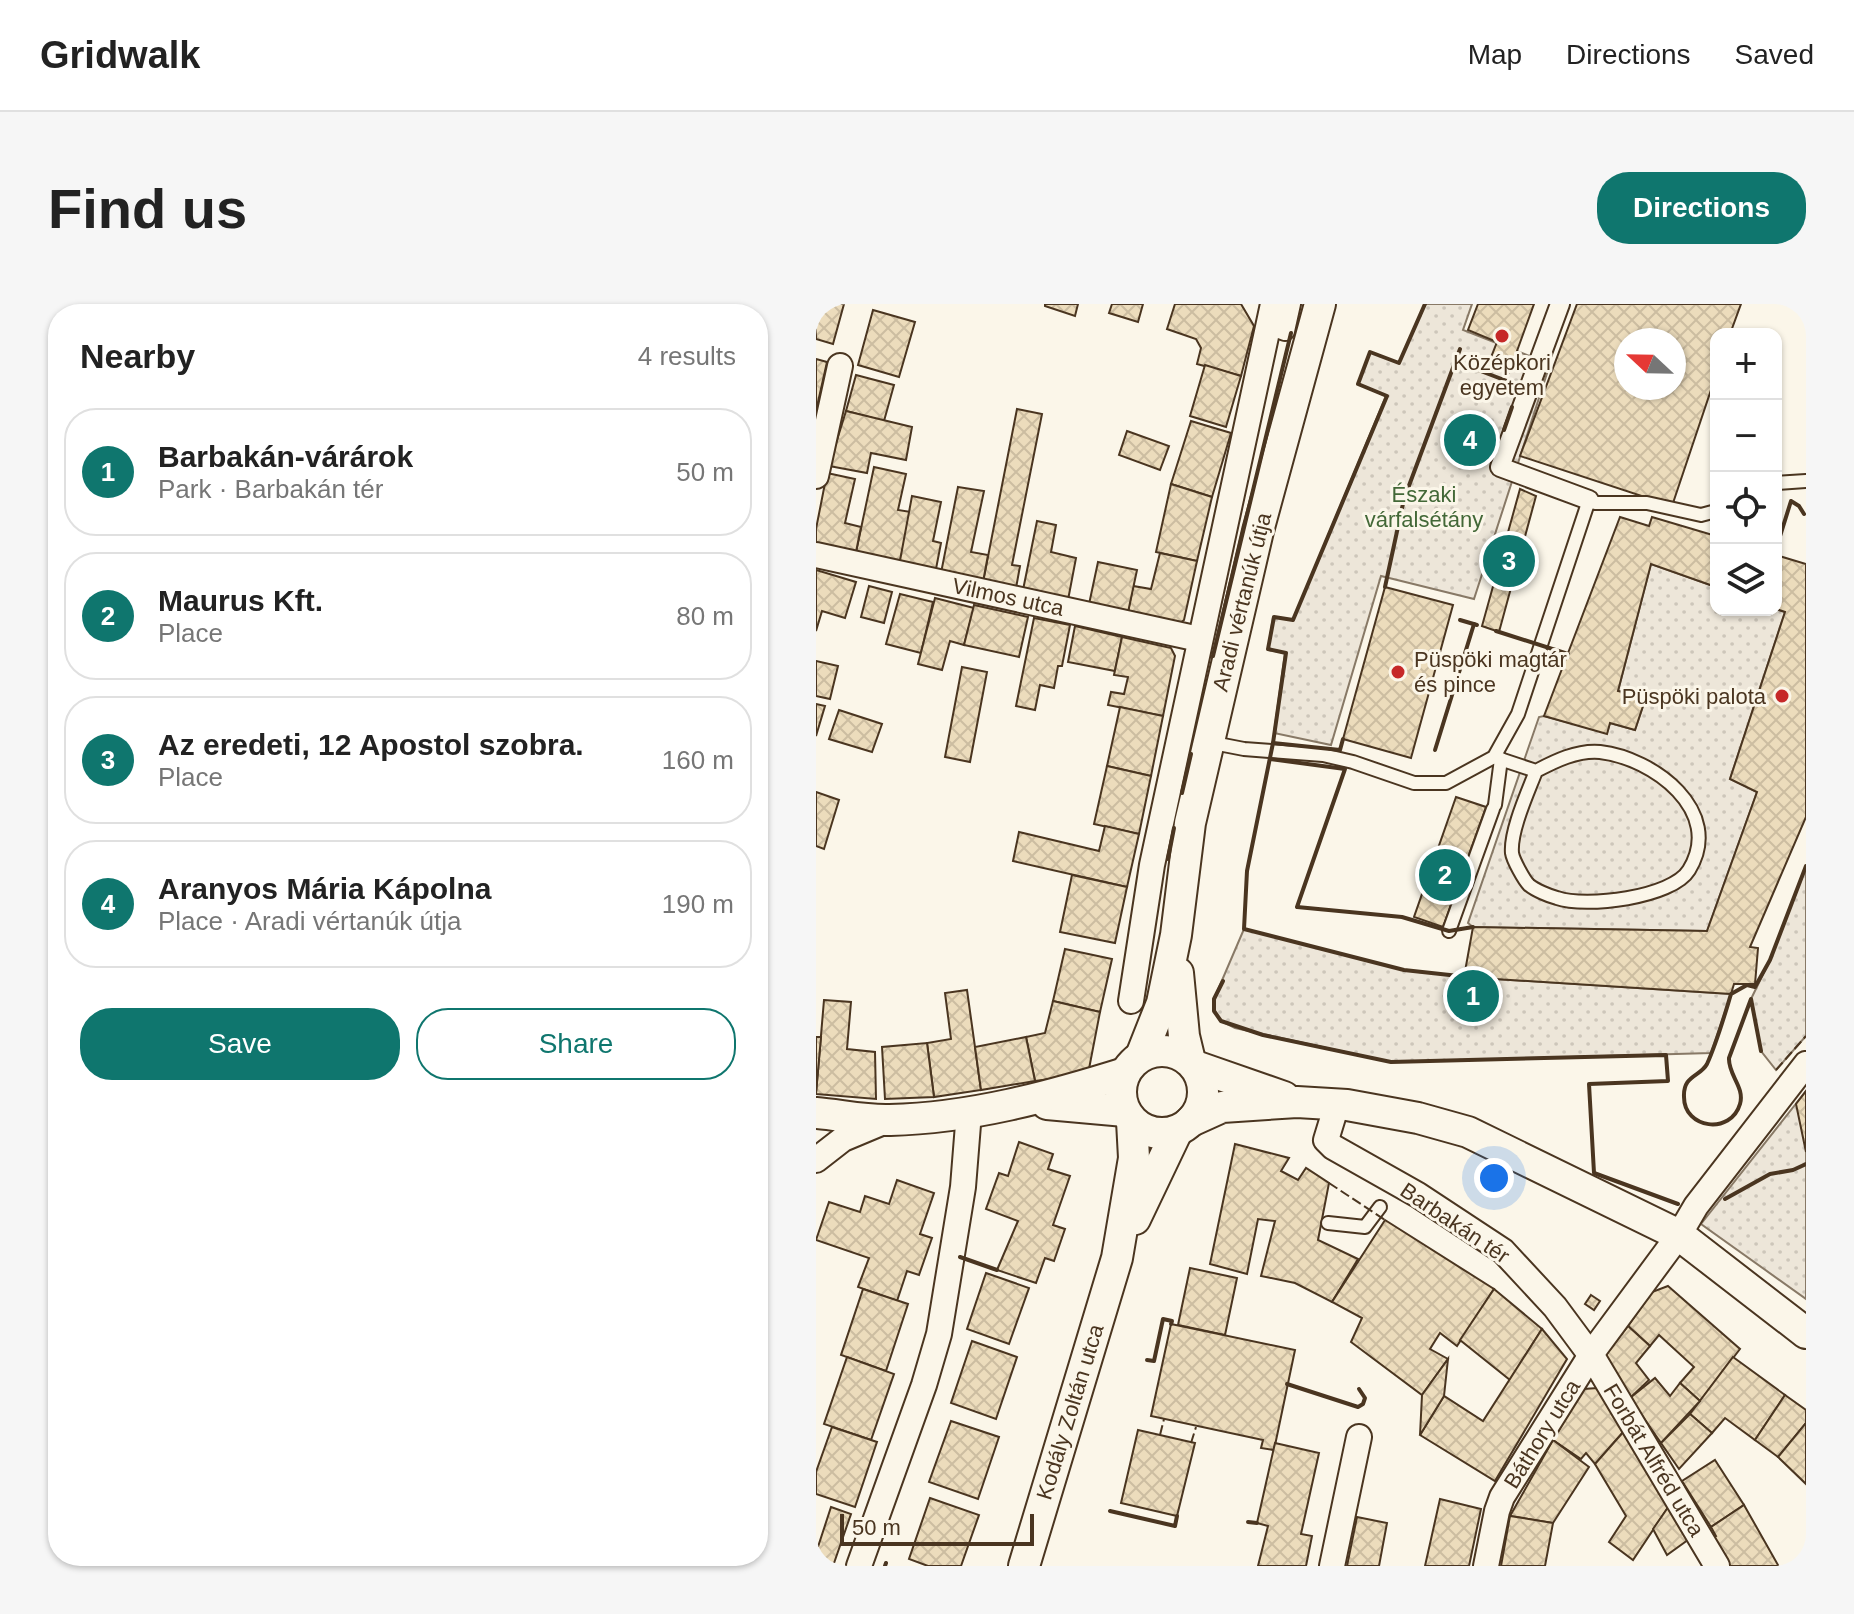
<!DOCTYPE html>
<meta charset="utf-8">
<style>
:root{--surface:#fff;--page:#f6f6f6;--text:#222;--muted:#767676;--line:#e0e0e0;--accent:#0f766e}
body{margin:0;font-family:Helvetica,sans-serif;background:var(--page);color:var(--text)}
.controls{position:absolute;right:24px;top:24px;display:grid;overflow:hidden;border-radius:16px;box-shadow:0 2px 6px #0004}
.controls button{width:72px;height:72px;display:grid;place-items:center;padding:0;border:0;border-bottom:2px solid var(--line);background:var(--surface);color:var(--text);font:40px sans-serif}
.compass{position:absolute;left:798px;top:24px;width:72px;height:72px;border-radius:50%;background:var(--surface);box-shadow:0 2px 6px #0004;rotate:292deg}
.scale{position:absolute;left:24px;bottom:20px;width:194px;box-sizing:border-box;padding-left:8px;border:4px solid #4a3520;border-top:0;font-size:22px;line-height:28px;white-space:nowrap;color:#4a3520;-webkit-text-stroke:6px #fbf6e9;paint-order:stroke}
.you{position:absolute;left:678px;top:874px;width:28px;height:28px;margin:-20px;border:6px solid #fff;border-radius:50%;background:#1a73e8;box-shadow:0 0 0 12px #1a73e833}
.badge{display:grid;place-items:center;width:52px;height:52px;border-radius:50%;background:var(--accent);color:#fff;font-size:26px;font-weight:700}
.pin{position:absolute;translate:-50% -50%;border:4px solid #fff;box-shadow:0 2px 8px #0006}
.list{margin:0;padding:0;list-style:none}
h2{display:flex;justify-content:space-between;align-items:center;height:104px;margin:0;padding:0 32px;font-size:34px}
h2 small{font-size:26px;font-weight:400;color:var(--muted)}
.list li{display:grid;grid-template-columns:52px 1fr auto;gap:24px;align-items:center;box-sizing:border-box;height:128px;margin:0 16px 16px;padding:0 16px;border:2px solid var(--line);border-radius:32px}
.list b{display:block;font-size:30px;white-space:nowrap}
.list p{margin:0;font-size:26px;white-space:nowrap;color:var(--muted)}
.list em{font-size:26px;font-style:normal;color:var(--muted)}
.actions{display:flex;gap:16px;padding:24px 32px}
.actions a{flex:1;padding:18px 0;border:2px solid var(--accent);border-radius:32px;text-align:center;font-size:28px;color:var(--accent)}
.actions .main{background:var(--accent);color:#fff}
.icon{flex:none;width:44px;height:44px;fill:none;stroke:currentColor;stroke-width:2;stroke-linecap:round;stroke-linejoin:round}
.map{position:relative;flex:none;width:990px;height:1262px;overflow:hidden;border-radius:32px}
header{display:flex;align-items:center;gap:48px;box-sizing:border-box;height:112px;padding:0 40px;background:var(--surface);border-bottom:2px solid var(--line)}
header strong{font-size:38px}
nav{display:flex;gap:44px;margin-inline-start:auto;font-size:28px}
.intro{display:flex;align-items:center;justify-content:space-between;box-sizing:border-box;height:192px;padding:0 48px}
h1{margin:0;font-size:56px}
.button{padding:20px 36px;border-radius:32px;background:var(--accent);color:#fff;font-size:28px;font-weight:700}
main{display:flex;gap:48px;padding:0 48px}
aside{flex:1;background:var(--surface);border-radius:32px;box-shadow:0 2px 6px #0004}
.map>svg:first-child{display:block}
.park{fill:url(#park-dots);stroke:#887966;stroke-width:2}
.building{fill:url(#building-cross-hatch);stroke:#4a3520;stroke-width:2;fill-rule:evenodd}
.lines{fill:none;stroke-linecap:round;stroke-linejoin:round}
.service-casing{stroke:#4a3520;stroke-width:16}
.pedestrian-casing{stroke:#4a3520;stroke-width:22}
.minor-casing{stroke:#4a3520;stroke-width:28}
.tertiary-casing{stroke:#4a3520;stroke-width:34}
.service{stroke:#fbf6e9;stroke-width:12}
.pedestrian{stroke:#fbf6e9;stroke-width:18}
.minor{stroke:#fbf6e9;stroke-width:24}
.tertiary{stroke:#fbf6e9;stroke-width:30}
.fence{stroke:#4a3520;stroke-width:2;stroke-dasharray:10 4;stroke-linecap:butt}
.wall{stroke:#4a3520;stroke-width:4}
.poi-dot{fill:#c62828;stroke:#fbf6e9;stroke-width:3}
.labels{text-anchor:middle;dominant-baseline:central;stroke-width:6;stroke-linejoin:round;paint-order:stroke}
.poi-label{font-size:22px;fill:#4a3520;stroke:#fbf6e9}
.park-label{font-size:22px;fill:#436837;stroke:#fbf6e9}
.street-label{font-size:22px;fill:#4a3520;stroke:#fbf6e9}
</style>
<header>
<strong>Gridwalk</strong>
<nav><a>Map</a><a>Directions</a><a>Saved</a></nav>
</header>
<div class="intro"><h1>Find us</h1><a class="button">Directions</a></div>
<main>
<aside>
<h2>Nearby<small>4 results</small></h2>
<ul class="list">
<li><span class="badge">1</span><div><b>Barbakán-várárok</b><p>Park · Barbakán tér</p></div><em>50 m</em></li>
<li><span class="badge">2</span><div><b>Maurus Kft.</b><p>Place</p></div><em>80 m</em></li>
<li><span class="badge">3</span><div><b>Az eredeti, 12 Apostol szobra.</b><p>Place</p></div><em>160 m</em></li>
<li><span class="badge">4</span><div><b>Aranyos Mária Kápolna</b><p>Place · Aradi vértanúk útja</p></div><em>190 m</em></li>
</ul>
<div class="actions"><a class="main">Save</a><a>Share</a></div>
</aside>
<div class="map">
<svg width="990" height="1262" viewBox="0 0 990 1262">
<defs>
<pattern id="park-dots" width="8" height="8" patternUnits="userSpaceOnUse" patternTransform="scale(2)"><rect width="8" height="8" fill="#ede6d9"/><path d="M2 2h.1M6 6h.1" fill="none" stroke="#cdc6ba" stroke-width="1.8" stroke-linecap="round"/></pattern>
<pattern id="building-cross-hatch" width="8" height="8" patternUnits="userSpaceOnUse" patternTransform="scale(2)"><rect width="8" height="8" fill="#ecdcbc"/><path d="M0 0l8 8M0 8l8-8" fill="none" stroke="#ccbda1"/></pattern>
</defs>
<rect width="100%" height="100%" fill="#fbf6e9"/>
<g class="park">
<path d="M609,0H656L647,26L734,60L658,295L565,272L515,441L458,429L469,349L452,346L457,313L477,316L570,92L542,80L554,48L583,59Z"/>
<path d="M835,260L900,283V306L960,305L969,308L914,475L941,488L891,627L657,623L652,619L723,413L728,412L791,429L794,419L819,426L830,393L802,387Z"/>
<path d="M990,562V732L960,766L945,747L935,695L954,656Z"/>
<path d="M428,625L588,666L648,673L915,690L895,749L575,758L419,724L405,717L398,707V695Z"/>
<path d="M990,787V995L885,920Z"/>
</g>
<g class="building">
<path d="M0,0H28L17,40L0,35Z"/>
<path d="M229,0H262L259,12L229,2Z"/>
<path d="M327,0L322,18L293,9L296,0Z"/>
<path d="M359,0H425L438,22L425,72L381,60L385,44L380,35L351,25Z"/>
<path d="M662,0H718L693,69L672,61L681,38L652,26Z"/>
<path d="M761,0H925L914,30H900V71L856,202L704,152ZM810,36H858V84H810Z"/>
<path d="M57,6L99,18L83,73L42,61Z"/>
<path d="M0,55L11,58L0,107Z"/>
<path d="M389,61L425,72L410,123L374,112Z"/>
<path d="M40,71L78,81L68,117L30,107Z"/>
<path d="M201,105L226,110L196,261L204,262L200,284L167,278Z"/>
<path d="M30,107L96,123L90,156L55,149L51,169L13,162Z"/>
<path d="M375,117L415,129L396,193L355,180Z"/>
<path d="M311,127L353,142L344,166L303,151Z"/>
<path d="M58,163L90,170L82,206L95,208L83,262L39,253Z"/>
<path d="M11,169L39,175L29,219L45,223L39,253L0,244V225Z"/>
<path d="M355,180L396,193L381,257L340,248Z"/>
<path d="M142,183L168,187L155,248L172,251L167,278L125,269Z"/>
<path d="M704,185L720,192L683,328L666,322Z"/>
<path d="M96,192L125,198L117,237L125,239L119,270L83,262Z"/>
<path d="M804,213L833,222L836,213L900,232V283L835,260L802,387L830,393L819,426L794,419L791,430L728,412Z"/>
<path d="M221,217L240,221L235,248L260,254L252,296L207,286Z"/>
<path d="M344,249L381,257L368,316L359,323L311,313L317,282L335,285Z"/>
<path d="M960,251L990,260V513L934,643L942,644L939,680H918L915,690L648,673L657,623L891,627L941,488L914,475L969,308L960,305Z"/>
<path d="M282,258L321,266L311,313L272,305Z"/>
<path d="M0,266L40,278L29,314L6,307L0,327Z"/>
<path d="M53,282L76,288L68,319L45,313Z"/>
<path d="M569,283L637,301L595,454L527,435Z"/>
<path d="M84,290L117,298L105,349L70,340Z"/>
<path d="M119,294L158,304L148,341L134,337L126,366L102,360Z"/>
<path d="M158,301L212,313L203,353L148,341Z"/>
<path d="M218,314L254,321L246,362H242L238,384L224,381L219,406L200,402Z"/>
<path d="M259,322L306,333L299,367L252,358Z"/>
<path d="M306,333L355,344L359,352L347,412L292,401L295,388L308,390L312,373L298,371Z"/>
<path d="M0,357L22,362L14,395L0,392Z"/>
<path d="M146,363L171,368L154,458L129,453Z"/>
<path d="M0,400L9,402L0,432Z"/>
<path d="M304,403L347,412L335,472L291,462Z"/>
<path d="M23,406L66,420L56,448L13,435Z"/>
<path d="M291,462L335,472L323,530L278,520Z"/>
<path d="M0,488L23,496L8,545L0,542Z"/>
<path d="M640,493L670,503L627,623L598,613Z"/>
<path d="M289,522L323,530L311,583L197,557L203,528L283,547Z"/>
<path d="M256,571L311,583L299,639L244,628Z"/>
<path d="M249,645L296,655L284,708L237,697Z"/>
<path d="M151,686L165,786L118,793L111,739L135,735L129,689Z"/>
<path d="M8,696L35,698L31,745L59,748L60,795L0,790Z"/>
<path d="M237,697L284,708L272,770L219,777L210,733L229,729Z"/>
<path d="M0,733H5L0,789Z"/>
<path d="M210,733L219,777L165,786L159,743Z"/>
<path d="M111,739L118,793L69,795L66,743Z"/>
<path d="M990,787V848L980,800Z"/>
<path d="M203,838L237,850L232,865L254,872L237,921L249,925L238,957L229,954L220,979L181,966L202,917L170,905L183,869L192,872Z"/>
<path d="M419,840L473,854L465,867L482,876L490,864L513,879L502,936L542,955L516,998L479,979L445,972L459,917L442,915L431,970L394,960Z"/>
<path d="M81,876L118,889L104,930L116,934L103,971L91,967L81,997L42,983L53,954L0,936L13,898L44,908L49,892L73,900Z"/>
<path d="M569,916L678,985L641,1042L624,1029L614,1045L632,1055L606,1091L535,1038L546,1014L516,998Z"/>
<path d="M374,964L421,974L409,1031L362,1021Z"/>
<path d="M170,969L213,984L193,1040L151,1025Z"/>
<path d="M852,982L924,1045L884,1097L864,1079L878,1063L843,1031L834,1042L812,1022L836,988Z"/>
<path d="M47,985L92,1000L70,1067L25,1051Z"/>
<path d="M678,985L726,1025L694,1076L644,1036Z"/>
<path d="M775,991L784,997L778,1006L769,1000Z"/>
<path d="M355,1020L479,1046L458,1146L445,1144L447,1136L335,1112Z"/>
<path d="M812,1022L834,1042L820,1059L833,1076L814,1094L786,1056Z"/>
<path d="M726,1025L751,1055L679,1177L604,1131L628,1092L667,1117Z"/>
<path d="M156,1037L201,1053L180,1115L135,1099Z"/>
<path d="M31,1053L78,1070L55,1136L8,1120Z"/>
<path d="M917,1053L969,1091L939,1136L909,1114L896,1129L874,1110Z"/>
<path d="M632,1055L628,1092L604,1131L606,1091Z"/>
<path d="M839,1074L854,1092L864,1079L884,1097L845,1139L814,1094Z"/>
<path d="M782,1084L809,1126L779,1160L770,1149L765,1155L737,1136L767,1085Z"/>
<path d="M969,1091L990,1106V1119L962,1153L939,1136Z"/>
<path d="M874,1110L896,1129L863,1165L845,1139Z"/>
<path d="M135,1117L183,1133L162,1195L113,1178Z"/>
<path d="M990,1119V1180L962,1153Z"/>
<path d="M16,1123L61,1138L39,1203L0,1190V1168Z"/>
<path d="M322,1126L379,1139L361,1212L305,1199Z"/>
<path d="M809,1126L855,1199L817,1256L793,1238L810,1212L779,1160Z"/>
<path d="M737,1136L773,1163L737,1219L694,1212Z"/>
<path d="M459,1139L503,1149L485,1230L496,1232L490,1262H442L452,1222L441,1219Z"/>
<path d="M899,1156L928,1201L895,1223L866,1177Z"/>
<path d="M114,1194L163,1211L145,1262H112L93,1255Z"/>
<path d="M624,1195L665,1205L653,1262H609Z"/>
<path d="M855,1199L876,1233L851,1251L837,1225Z"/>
<path d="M928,1201L962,1261L961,1262H912L896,1234L900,1232L895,1223Z"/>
<path d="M15,1203L35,1210L17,1262H0V1249Z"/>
<path d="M694,1212L737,1219L729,1262H685Z"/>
<path d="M541,1213L571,1219L563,1262H531Z"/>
</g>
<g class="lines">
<defs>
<g id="service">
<path d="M960,179L990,177"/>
<path d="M392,438L428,445L507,451L537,458L598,479H630L678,453L702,410L773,196L779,199H831L885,211L900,207"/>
<path d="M678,453L720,467C739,457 761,446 784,448C837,454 909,507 873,566C856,594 769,604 741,594C733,592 719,586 713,581C708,576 697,556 696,549C694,527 712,488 720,467"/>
<path d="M679,501L685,455"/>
<path d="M633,627L677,505"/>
<path d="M512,919L549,923L564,903"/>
</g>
<g id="pedestrian">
<path d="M744,0L684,163L773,196"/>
<path d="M453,21L469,27L475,0"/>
</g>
<g id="minor">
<path d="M0,172L24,62"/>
<path d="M0,251L383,335"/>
<path d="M315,697L336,561L457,0"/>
<path d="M521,800L510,836L517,843L602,891L687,947L739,1003L779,1057L901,1262"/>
<path d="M0,856L27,835L70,817"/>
<path d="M43,1262L108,1081L123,1030L147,883L153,808"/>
<path d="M516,1262L543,1133"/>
<path d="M670,1262L681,1207L686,1193L778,1046L863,931L880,902L990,760"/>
</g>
<g id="tertiary">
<path d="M362,669L368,732L374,757"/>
<circle cx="346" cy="788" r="41"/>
<path d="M325,752L346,699L360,631L374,519L442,227L504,0"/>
<path d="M379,762L468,793"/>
<path d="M231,800L309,807"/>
<path d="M0,809C24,811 50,817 74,816C155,814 232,793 309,769"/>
<path d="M375,817L406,803L481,798L531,801L602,814L652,828L863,931L990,1029"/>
<path d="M319,915L361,827"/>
<path d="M208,1262L301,954L318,854L316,817"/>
</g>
</defs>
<use href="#service" class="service-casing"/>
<use href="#pedestrian" class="pedestrian-casing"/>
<use href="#minor" class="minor-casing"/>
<use href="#tertiary" class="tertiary-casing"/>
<use href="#service" class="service"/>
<use href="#pedestrian" class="pedestrian"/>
<use href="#minor" class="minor"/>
<use href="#tertiary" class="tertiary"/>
<g class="fence">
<path d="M960,766L990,732"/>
<path d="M513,879L569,916"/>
<path d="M344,1131L348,1115"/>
<path d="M375,1139L380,1123"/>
</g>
<g class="wall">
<path d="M609,0L583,59L554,48L542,80L571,92L477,316L458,313L452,345L470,349L457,439L431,567L428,625L588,666L652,673"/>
<path d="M662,66L704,82L702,88"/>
<path d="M688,126L696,103"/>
<path d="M960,245L975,197L983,202L988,210"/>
<path d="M569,283L588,195L644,45"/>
<path d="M644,316L661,321"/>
<path d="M680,327L752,350"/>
<path d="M397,352L475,29"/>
<path d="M457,439L524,446L527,435"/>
<path d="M619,446L658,320"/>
<path d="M454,455L529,465L481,603L586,613L633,627L657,623"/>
<path d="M366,489L375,450"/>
<path d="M352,555L358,524"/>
<path d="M407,677L398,695V707L405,717L447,731L575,758L850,751L852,777L773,780L778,869L862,900"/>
<path d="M945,747L935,695L913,754C912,771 929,783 924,800C915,831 868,825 868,793C867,771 884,773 891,760C901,738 908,713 915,690L931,681L939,683L954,656L990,562"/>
<path d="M909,895L954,870L977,866L990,860"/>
<path d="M144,953L181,966"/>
<path d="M331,1056L338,1057L347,1015L356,1017L355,1020"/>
<path d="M471,1080L542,1103L547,1100L549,1094L543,1085"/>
<path d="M294,1207L359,1222L361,1212"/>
<path d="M432,1218L441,1219"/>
<path d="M69,1262L70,1259"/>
</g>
</g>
<g class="poi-dot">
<circle cx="686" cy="32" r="8"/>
<circle cx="582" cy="368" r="8"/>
<circle cx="966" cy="392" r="8"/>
</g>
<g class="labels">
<g class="poi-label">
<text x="686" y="58">Középkori<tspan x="686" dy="25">egyetem</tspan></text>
<text x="598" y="355" text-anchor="start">Püspöki magtár<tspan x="598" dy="25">és pince</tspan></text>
<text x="950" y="392" text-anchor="end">Püspöki palota</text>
</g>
<g class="park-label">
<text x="608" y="190">Északi<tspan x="608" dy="25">várfalsétány</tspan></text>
</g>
<g class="street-label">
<text transform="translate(192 293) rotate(12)">Vilmos utca</text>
<text transform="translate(426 298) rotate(-76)">Aradi vértanúk útja</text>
<text transform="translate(639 919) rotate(34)">Barbakán tér</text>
<text transform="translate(254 1108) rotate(-73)">Kodály Zoltán utca</text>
<text transform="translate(726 1130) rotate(-58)">Báthory utca</text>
<text transform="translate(838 1156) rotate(59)">Forbát Alfréd utca</text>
</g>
</g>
</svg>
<div class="controls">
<button>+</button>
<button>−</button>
<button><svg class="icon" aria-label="locate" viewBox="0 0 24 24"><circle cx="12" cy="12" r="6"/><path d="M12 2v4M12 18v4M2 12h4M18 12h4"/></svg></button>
<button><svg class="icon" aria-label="layers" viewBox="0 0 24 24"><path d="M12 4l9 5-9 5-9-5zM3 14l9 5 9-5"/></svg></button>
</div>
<svg class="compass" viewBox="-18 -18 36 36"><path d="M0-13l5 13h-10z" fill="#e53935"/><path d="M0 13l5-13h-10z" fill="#767676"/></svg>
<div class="scale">50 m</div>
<div class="you"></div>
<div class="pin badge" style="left:657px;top:692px">1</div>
<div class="pin badge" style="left:629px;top:571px">2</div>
<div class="pin badge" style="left:693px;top:257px">3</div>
<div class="pin badge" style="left:654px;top:136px">4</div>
</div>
</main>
